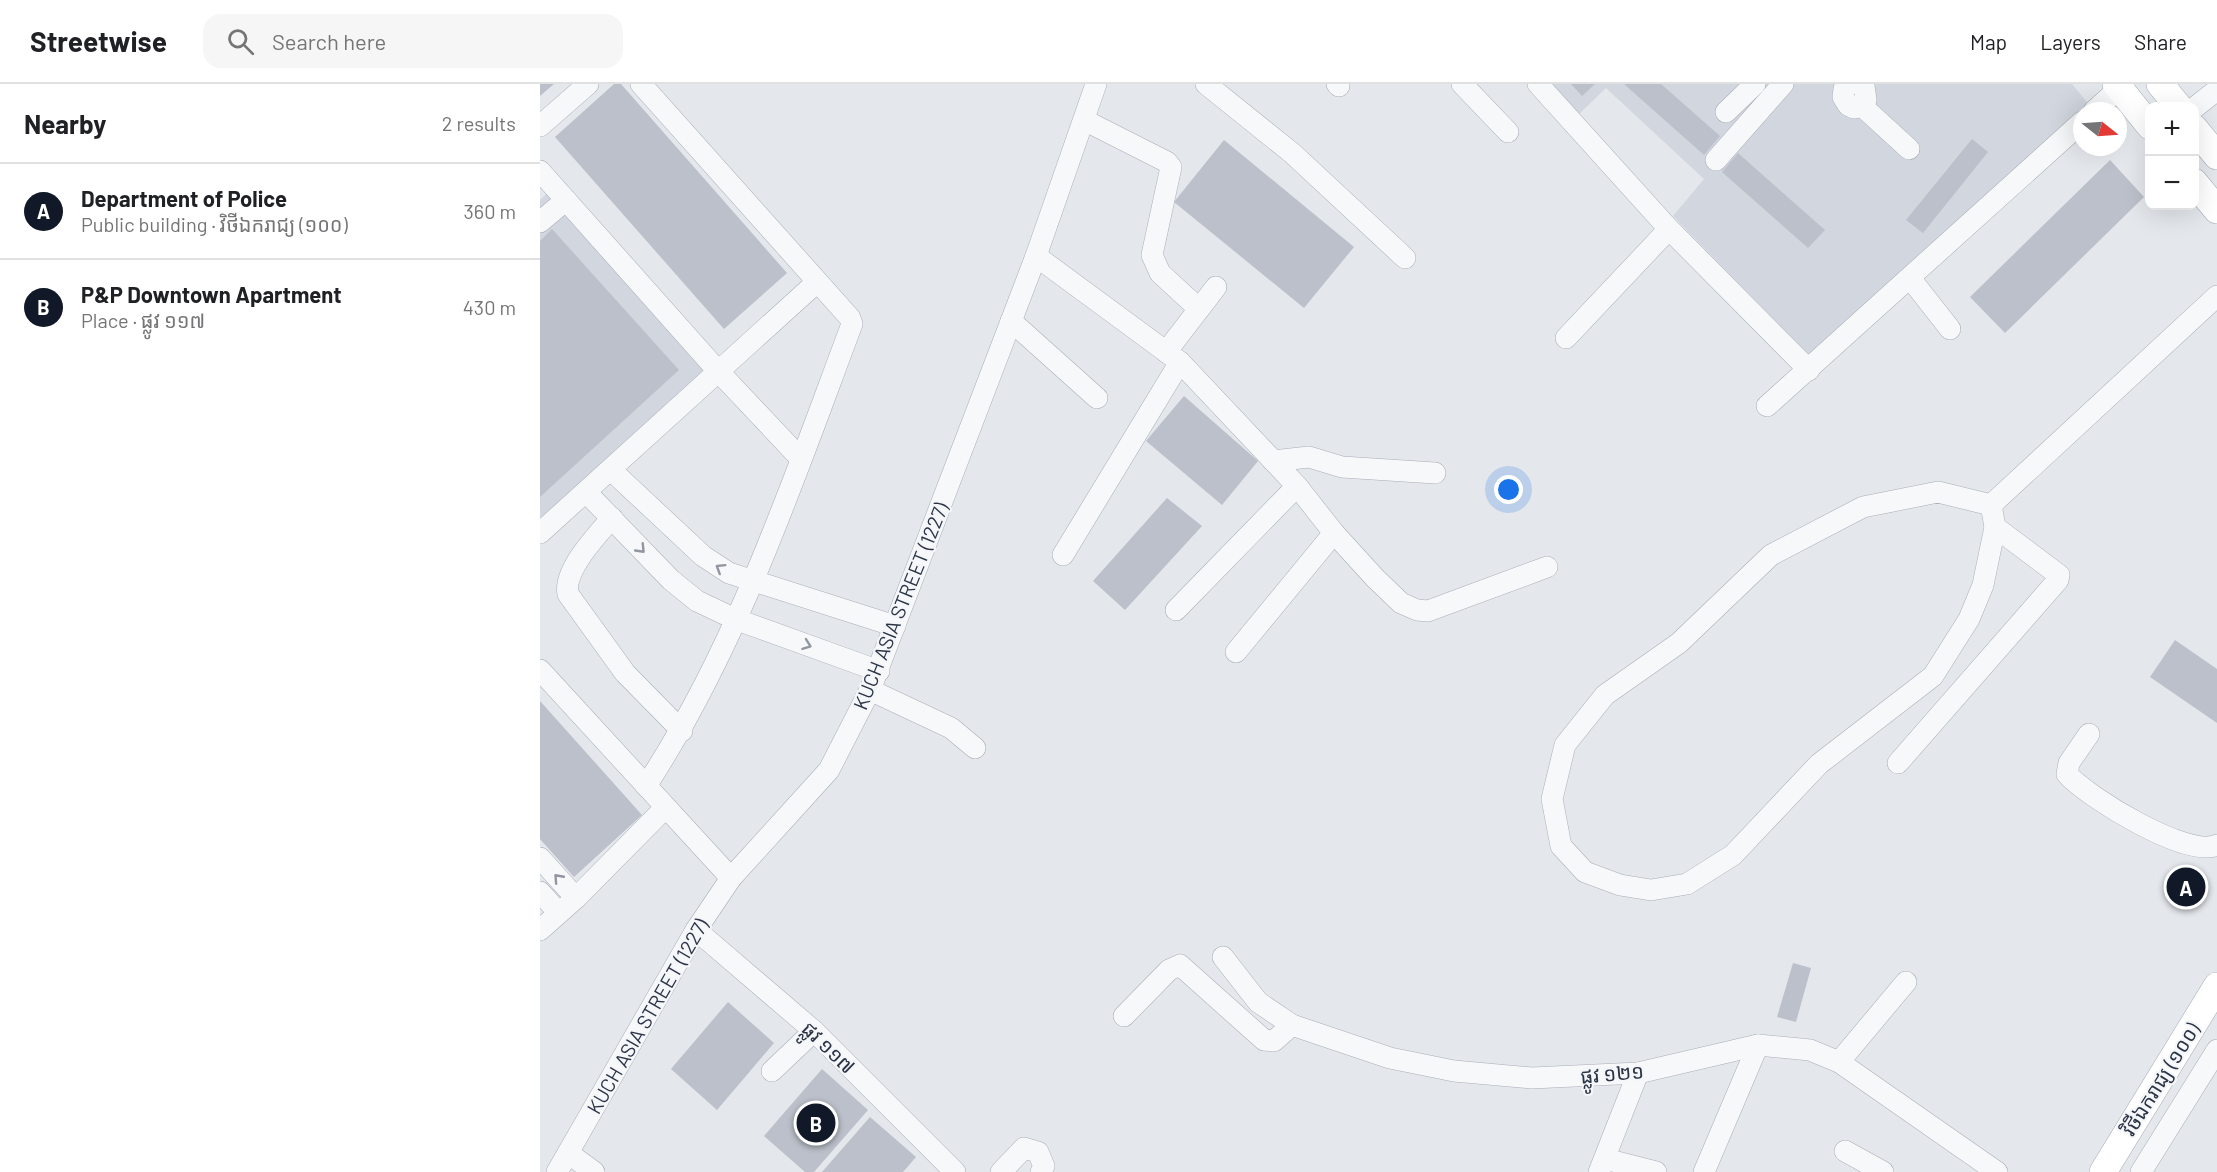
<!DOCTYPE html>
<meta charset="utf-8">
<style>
:root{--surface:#fff;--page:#f6f6f6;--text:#202124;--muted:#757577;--line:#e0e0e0;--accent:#111827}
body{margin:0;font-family:Barlow,"Noto Sans Khmer",sans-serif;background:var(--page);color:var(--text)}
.controls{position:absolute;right:18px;top:18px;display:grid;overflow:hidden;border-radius:12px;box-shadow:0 6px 24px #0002}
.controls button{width:54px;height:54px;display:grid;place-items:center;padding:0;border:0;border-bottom:2px solid var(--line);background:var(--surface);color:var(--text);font:30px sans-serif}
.compass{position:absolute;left:1533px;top:18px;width:54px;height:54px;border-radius:50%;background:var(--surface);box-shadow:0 6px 24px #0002;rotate:107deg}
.you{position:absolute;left:969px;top:406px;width:21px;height:21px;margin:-15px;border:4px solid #fff;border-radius:50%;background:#1a73e8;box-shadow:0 0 0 9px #1a73e833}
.badge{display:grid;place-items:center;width:39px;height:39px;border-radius:50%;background:var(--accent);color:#fff;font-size:20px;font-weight:700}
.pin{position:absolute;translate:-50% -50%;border:3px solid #fff;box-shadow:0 2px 6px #0006}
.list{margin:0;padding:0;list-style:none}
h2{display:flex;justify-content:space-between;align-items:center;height:78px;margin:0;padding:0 24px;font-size:26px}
h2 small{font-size:20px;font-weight:400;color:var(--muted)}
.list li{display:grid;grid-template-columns:39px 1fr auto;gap:18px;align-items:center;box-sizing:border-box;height:96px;padding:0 24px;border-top:2px solid var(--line)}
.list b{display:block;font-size:22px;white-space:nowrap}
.list p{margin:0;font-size:20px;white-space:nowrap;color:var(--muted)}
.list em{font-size:20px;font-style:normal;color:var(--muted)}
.icon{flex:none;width:33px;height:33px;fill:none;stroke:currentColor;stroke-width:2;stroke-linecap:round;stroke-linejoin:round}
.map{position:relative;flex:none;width:1677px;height:1088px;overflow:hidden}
header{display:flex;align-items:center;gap:36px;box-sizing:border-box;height:84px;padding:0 30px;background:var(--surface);border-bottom:2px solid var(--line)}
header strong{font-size:28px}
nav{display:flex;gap:33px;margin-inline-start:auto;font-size:21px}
.search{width:420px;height:54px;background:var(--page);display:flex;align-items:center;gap:15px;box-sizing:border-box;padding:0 21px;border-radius:18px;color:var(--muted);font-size:22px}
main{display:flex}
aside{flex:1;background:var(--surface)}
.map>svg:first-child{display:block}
.built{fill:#d2d6de}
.building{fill:#bbc0ca}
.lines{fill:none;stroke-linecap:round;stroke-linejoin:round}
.minor-casing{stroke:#a9aeb7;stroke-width:22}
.major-casing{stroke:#a3abb8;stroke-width:28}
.minor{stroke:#f7f8fa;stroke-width:21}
.major{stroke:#fff;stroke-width:27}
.oneway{stroke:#9196a0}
.labels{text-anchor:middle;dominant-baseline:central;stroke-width:4.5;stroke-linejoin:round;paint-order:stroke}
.street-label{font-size:20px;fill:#2b3445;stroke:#f4f6f9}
</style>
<header>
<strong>Streetwise</strong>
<div class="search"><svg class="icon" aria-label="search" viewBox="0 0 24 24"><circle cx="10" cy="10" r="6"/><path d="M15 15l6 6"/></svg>Search here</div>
<nav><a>Map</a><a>Layers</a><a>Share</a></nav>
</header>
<main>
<aside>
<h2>Nearby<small>2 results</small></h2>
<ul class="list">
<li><span class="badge">A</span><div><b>Department of Police</b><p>Public building · វិថីឯករាជ្យ (១០០)</p></div><em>360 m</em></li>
<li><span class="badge">B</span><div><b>P&amp;P Downtown Apartment</b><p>Place · ផ្លូវ ១១៧</p></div><em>430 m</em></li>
</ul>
</aside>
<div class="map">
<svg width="1677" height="1088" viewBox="0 0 1677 1088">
<rect width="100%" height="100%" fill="#e4e7ec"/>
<g class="built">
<path d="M1004,0H1532L1550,22L1270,272L1133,132L1164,95L1066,4L1035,34Z"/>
<path d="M15,102L182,288L0,451V116Z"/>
</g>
<g class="building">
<path d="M0,0H14L0,12Z"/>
<path d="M74,0H81L247,189L184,245L15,53Z"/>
<path d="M1031,0H1055L1042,12Z"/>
<path d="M1084,0H1121L1180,52L1164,71Z"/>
<path d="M1432,55L1448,68L1383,149L1366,136Z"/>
<path d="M684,56L814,163L764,224L634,118Z"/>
<path d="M1198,69L1285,146L1268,164L1182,88Z"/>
<path d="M1570,76L1604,113L1465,249L1430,213Z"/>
<path d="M12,145L139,286L0,413V157Z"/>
<path d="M644,312L718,377L682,421L606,357Z"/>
<path d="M627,414L662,442L585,526L553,497Z"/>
<path d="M1635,556L1677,585V639L1610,593Z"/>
<path d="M0,617L102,731L34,793L0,755Z"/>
<path d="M1253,879L1271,884L1256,938L1237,933Z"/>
<path d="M188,918L234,959L177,1026L131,985Z"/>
<path d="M282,985L328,1026L274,1088H265L224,1052Z"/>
<path d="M330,1033L376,1073L363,1088H282Z"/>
</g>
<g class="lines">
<defs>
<g id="minor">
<path d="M101,0L310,234L312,240C253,397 198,561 106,702"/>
<path d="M666,0L752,69L865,174"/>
<path d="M797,0L799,2"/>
<path d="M922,0L968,48"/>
<path d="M998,0L1129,145L1269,286"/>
<path d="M1309,0L1304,5L1303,13L1308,21L1314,24L1322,22L1326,16L1324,2L1320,0"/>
<path d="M1322,22L1369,65"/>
<path d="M1654,24L1677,6"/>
<path d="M1554,27L1584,0"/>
<path d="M1186,28L1215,0"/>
<path d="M544,36L627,78L631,83L612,171L620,189L659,225"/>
<path d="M0,42L48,0"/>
<path d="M1176,76L1243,0"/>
<path d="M0,87L178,287L261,375"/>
<path d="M0,138L26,116"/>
<path d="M496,172L640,278L757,402L794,449L835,494L861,519L877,526L888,527L1007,483"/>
<path d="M1370,194L1410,245"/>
<path d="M471,237L557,314"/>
<path d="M1026,254L1129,145"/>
<path d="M626,268L676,203"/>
<path d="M1227,322L1542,38"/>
<path d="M733,377L769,373L802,383L895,389"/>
<path d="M71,386L163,472L189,489L355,542"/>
<path d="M46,408L131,496L157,517L195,535L339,587"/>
<path d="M1398,408L1451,421L1455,443L1443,501L1429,535L1393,592L1279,680L1193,771L1147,800L1111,806L1080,801L1045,788L1021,762L1012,715L1025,661L1065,611L1139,559L1231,471L1323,423Z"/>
<path d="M1451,421L1677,212"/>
<path d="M72,434C56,452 23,487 28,510L85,589L142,647"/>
<path d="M0,449L277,198"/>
<path d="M523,471L640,278"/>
<path d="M636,526L757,402"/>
<path d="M696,568L794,449"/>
<path d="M0,586L191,794"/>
<path d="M330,606L411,644L435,664"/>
<path d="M1549,650L1529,679L1527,690C1547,713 1648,775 1677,761"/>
<path d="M1358,679L1518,496L1519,491L1455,443"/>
<path d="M0,774L36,814"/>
<path d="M0,808L19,829"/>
<path d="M0,846L36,814L125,724"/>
<path d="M156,846L274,947L415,1088"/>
<path d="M683,873L718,918L752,941L850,974L914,987L992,994L1098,989L1218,961L1270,966L1299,978L1457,1088"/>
<path d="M584,932L629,886L640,881L724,956L734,957L752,941"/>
<path d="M1299,978L1366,898"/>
<path d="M232,987L274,947"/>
<path d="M1305,1067L1343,1088"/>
<path d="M28,1069L54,1088"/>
<path d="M1065,1075L1116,1088"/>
<path d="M17,1088L156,846L191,794L289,686L330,606L496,172L556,0"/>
<path d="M461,1088L484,1064L498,1068L504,1082L501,1088"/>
<path d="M1059,1088L1098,989"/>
<path d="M1164,1088L1218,961"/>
<path d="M1601,1088L1677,966"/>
</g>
<g id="major">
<path d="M1576,0L1610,42"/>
<path d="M1620,0L1638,22"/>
<path d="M1654,44L1677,72"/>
<path d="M1654,98L1677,126"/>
<path d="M1563,1088L1677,902"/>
</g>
</defs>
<use href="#minor" class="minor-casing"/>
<use href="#major" class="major-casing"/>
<use href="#minor" class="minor"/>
<use href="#major" class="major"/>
</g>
<defs><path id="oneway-chevron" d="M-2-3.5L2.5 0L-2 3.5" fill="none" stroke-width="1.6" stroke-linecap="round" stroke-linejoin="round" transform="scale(1.5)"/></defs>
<g class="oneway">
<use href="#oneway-chevron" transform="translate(101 465) rotate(46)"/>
<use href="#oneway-chevron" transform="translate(180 484) rotate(-148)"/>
<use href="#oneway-chevron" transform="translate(267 561) rotate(20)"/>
<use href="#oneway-chevron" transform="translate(18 794) rotate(-132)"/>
</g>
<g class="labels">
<g class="street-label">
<text transform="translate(360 522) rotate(-68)">KUCH ASIA STREET (1227)</text>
<text transform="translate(107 932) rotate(-60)">KUCH ASIA STREET (1227)</text>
<text transform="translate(289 963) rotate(44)">ផ្លូវ ១១៧</text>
<text transform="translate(1072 989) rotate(-5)">ផ្លូវ ១២១</text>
<text transform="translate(1620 995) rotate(-58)">វិថីឯករាជ្យ (១០០)</text>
</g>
</g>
</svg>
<div class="controls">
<button>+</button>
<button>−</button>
</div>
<svg class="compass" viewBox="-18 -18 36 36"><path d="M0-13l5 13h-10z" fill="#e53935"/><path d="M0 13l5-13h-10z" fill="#757577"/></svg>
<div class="you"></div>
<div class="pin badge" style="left:1646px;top:803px">A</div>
<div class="pin badge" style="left:276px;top:1039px">B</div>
</div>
</main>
